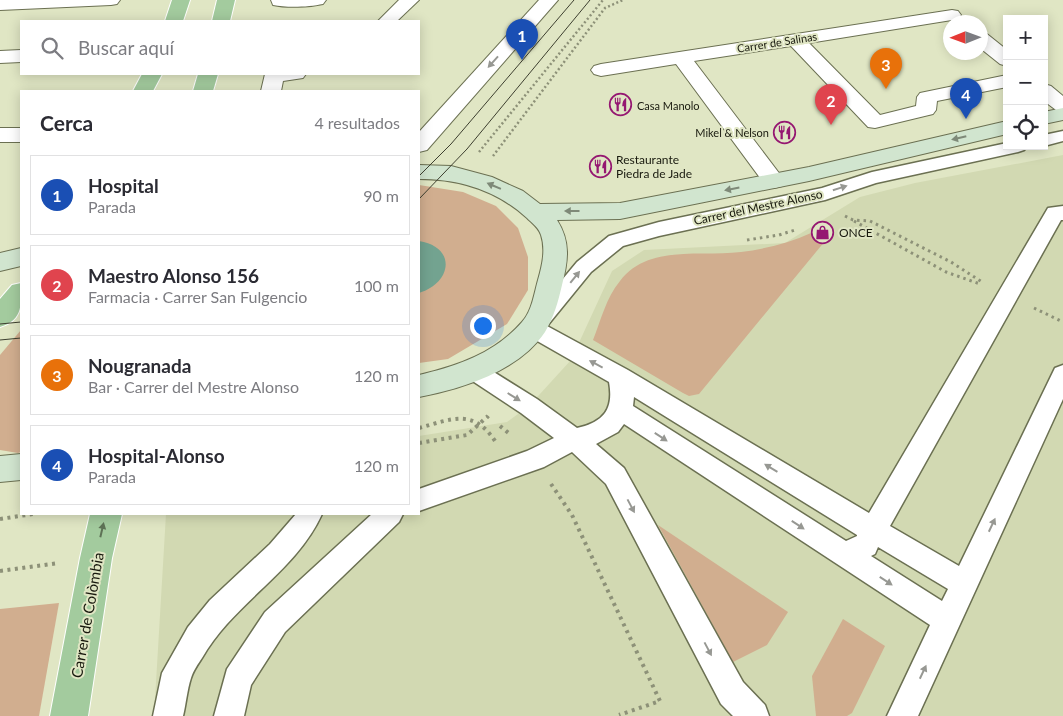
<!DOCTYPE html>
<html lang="es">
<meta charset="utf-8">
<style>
:root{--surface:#fff;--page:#f2f2f3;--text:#2b2b33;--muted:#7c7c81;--line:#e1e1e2;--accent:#951771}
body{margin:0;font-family:Lato,sans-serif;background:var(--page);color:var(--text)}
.controls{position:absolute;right:15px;top:15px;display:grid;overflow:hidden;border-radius:0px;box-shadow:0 2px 12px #0003}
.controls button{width:45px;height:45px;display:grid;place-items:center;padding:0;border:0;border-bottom:1px solid var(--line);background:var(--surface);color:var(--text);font:25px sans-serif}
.compass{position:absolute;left:943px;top:15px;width:45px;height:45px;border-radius:50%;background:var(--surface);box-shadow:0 2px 12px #0003;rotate:269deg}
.you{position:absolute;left:482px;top:325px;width:18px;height:18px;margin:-12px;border:4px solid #fff;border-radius:50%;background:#1a73e8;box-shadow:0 0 0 8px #1a73e833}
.badge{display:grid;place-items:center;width:32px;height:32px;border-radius:50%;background:var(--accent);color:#fff;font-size:16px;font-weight:700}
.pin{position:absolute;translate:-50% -41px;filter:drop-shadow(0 1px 2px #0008)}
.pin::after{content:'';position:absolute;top:26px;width:18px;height:15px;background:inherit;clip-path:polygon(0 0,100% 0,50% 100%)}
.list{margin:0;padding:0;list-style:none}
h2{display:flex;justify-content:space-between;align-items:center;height:65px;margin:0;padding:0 20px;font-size:21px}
h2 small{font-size:16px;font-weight:400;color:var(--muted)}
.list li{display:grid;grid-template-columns:32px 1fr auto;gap:15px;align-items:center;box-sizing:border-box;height:80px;margin:0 10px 10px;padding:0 10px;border:1px solid var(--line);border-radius:0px}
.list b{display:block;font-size:19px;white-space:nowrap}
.list p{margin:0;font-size:16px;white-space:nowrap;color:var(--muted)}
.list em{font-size:16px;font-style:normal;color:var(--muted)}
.icon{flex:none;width:28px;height:28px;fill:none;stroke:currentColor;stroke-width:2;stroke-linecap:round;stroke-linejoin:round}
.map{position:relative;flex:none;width:1063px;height:716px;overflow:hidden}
.search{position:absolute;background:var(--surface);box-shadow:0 2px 12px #0003;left:20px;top:20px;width:400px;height:55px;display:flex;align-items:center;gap:12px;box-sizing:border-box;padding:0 18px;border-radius:0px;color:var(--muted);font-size:19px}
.panel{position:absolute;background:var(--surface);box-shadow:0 2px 12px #0003;left:20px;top:90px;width:400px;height:425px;border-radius:0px}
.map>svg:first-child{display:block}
.built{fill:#d2d9b2}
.green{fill:#d1ae8f}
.water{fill:#73a390}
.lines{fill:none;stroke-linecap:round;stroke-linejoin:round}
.service-casing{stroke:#6b7052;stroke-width:3}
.pedestrian-casing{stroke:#6b7052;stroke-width:2}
.minor-casing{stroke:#6b7052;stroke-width:2}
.secondary-casing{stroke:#6b7052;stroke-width:2}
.primary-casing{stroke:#fff;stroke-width:2}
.path-far2{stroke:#8d9178;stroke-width:2.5;stroke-dasharray:2 2.5;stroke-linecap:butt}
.path-far1{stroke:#8d9178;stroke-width:3;stroke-dasharray:2.5 4;stroke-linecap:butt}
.path{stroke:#8d9178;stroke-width:4;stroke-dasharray:3 4.5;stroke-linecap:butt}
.service{fill:#fff;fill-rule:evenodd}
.pedestrian{fill:#fff;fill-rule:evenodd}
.minor{fill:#fff;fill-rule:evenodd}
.secondary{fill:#d1e5cf;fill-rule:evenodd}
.primary{fill:#a3cb9e;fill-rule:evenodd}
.tram{stroke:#3d3f2f;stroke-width:1}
.oneway{fill:#979893}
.oneway2{fill:#7e8978}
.oneway3{fill:#5e7256}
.labels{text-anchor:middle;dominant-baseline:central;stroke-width:4;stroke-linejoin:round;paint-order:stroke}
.far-street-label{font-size:11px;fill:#18190e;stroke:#e0e6c4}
.far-poi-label{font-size:11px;fill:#18190e;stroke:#e0e6c4;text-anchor:start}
.poi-label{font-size:12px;fill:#18190e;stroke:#e0e6c4;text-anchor:start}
.street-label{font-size:12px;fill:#18190e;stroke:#e0e6c4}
.near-street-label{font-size:15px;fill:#18190e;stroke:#e0e6c4}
</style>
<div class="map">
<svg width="1063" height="716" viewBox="0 0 1063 716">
<rect width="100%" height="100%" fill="#e0e6c4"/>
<path class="built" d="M1063,155V716H154L166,514H419V436L507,422L529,406L571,360L612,271L644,250L785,243L860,197L915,183Z"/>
<g class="green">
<path d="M419,185L463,192L496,206L518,228L528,257V290L507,324L448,359L419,363Z"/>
<path d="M811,233L830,235L699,394L689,396L683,393L593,340C601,320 606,298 620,281C648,244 701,257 741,252C765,249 789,243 811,233Z"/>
<path d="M21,330V452L18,453L0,450V355Z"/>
<path d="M658,525L788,612L767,645L733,662Z"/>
<path d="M59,603L39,716H0V609Z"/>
<path d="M843,619L885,646L852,713L847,716H816L812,676Z"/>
</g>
<path class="water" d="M419,241C457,247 452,283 419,293Z"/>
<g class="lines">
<defs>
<g id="service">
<path d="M1063,131V141L1044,146H1043L1044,135Z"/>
<path d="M1007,143V146H1027L1024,150L1018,152L876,183L825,200L659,236L623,246L591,272L547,326L628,370L869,513L1048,208L1063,206V220H1061L890,526L959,566L1055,368L1063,365V399L918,716H887L930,625L624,424L618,432L596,444L624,468L743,682L765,705L769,716H733L721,704L606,484L572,452L544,467L419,511V489L527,451L554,438L521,413L465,376L462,370L465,364L473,361L481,364L537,399L577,428C604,422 614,409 609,382L525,334L522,328L577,262L609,236L659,222L822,188L872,172ZM634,397L857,535V536L846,541L633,406ZM878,547L948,589L942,601L871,556L875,554Z"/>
<path d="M296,514H322C296,572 233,603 202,658C198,664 193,671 191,678C187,690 186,704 183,716H153L162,673L188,627L210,600L270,544Z"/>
<path d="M372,514H403L399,522L285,632L251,685L244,716H214L227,669L265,612Z"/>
</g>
<g id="pedestrian">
<path d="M0,0H120L117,4L111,5L0,10Z"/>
<path d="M21,50V62L0,63V51Z"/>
</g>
<g id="minor">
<path d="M271,0H326L323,4C309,7 287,8 273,5Z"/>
<path d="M399,0H419L397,21H378Z"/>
<path d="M539,0H558L427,150L419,152V132Z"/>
<path d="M952,10L958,11L961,15L958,19L809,43L880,115L916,106L917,97L920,93L1007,75V87L937,101L936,110L933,114L875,128L868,127L791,46L694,61L785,181L782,186L774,188L766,186L676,64L601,76L594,74L591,70L594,66L601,64Z"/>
<path d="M980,32L987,34L1007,50V66L1000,64L980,48Z"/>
<path d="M265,74H306L303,78L283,81L281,91H261Z"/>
<path d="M1044,84L1051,86L1063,96V112L1056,110L1044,101Z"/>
<rect x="0" y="128" width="21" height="14"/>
</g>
<g id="secondary">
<path d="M1063,108V120L1044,124V112Z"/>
<path d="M1007,121V134L809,181L620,219L557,220C571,242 568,261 562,285C558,302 554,317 545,332C519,371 462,389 419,397V375C458,366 495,353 522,322C532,311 534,294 538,280C542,266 546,250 541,235C539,228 532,223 527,218C496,190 460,179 419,179V165L451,166L492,177L523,191L540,204L620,203L809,167Z"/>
<path d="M21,248V266L0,271V253Z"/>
<path d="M21,454V480L0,482V456Z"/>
</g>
<g id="primary">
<path d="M172,0H190L183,21H165Z"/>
<path d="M217,0H235L230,21H212Z"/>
<path d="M142,74H162L153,91H133Z"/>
<path d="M198,74H218L213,91H193Z"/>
<path d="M21,283C21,303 24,320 0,327V299L12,285Z"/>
<path d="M90,514H122L112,558L88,716H50L80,558Z"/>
</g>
</defs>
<use href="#service" class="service-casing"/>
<use href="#pedestrian" class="pedestrian-casing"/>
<use href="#minor" class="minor-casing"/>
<use href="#secondary" class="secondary-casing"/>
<use href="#primary" class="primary-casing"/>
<g class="path-far2">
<path d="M479,152L603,0"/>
<path d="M493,156L605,8L623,0"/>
</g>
<g class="path-far1">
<path d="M845,216L853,220L870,221L951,262L982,282"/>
<path d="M854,221L946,272L980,284"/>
<path d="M747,240L779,235L795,230"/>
<path d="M1034,308L1063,322"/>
<path d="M487,418L490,415"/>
</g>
<g class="path">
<path d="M500,426L511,435"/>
<path d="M419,428C452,419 473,408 495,441"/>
<path d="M419,443L467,435L488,416"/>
<path d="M551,484L572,515L660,701L619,715"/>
<path d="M0,519L33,514"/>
<path d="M0,571L59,563"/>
</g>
<use href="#service" class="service"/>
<use href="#pedestrian" class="pedestrian"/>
<use href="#minor" class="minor"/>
<use href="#secondary" class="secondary"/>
<use href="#primary" class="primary"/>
<g class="tram">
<path d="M419,176L451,144L574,0"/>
<path d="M419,199L467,149L590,0"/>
<path d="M0,324L21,322"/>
<path d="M0,340L21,338"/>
</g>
</g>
<defs><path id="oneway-solid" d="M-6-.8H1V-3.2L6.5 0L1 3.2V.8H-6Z" transform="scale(1.25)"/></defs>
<g class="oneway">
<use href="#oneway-solid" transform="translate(493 62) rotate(132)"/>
<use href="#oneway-solid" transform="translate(840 188) rotate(-18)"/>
<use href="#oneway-solid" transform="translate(575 277) rotate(-51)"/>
<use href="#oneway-solid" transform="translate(596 364) rotate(-152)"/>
<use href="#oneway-solid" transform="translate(514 397) rotate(32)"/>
<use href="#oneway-solid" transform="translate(661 437) rotate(33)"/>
<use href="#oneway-solid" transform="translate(771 468) rotate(-149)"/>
<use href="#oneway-solid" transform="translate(631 506) rotate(62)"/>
<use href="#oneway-solid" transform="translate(798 525) rotate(33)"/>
<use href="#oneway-solid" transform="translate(992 525) rotate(-65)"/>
<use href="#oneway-solid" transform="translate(886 581) rotate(33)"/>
<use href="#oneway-solid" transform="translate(708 649) rotate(62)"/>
<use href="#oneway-solid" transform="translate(923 672) rotate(-65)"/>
</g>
<g class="oneway2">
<use href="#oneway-solid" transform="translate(959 138) rotate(167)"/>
<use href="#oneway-solid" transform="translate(494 186) rotate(-157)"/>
<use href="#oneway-solid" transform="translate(732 189) rotate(169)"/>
<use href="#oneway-solid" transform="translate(572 211) rotate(180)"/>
</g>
<use class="oneway3" href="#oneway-solid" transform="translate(102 530) rotate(-77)"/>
<defs>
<symbol id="restaurant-ring" viewBox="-11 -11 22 22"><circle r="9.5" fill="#e0e6c4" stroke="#951771" stroke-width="1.5"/><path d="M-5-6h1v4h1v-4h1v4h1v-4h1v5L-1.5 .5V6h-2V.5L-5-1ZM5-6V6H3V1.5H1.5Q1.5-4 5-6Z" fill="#951771"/></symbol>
<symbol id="shop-ring" viewBox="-11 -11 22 22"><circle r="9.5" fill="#e0e6c4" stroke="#951771" stroke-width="1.5"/><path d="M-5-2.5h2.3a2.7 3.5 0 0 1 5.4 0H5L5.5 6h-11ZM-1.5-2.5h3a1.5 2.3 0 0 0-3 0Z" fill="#951771"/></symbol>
</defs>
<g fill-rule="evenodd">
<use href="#restaurant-ring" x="608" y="92" width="25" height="25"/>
<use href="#restaurant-ring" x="772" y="120" width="25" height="25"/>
<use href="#restaurant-ring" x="588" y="154" width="25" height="25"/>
<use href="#shop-ring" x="810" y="220" width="25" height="25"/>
</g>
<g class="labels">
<g class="far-street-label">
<text transform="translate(777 42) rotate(-9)">Carrer de Salinas</text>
</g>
<g class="far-poi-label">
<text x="637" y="105">Casa Manolo</text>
<text x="769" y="132" text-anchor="end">Mikel &amp; Nelson</text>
</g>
<g class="poi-label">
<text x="616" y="159">Restaurante<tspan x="616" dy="14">Piedra de Jade</tspan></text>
<text x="839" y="232">ONCE</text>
</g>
<g class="street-label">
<text transform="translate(758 207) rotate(-12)">Carrer del Mestre Alonso</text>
</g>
<g class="near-street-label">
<text transform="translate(87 615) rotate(-80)">Carrer de Colòmbia</text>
</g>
</g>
</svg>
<div class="controls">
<button>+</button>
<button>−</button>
<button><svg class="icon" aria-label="locate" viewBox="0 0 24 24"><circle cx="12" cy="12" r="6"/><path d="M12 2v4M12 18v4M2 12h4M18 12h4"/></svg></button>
</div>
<svg class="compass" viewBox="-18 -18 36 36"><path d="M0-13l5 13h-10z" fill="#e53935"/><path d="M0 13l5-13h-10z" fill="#7c7c81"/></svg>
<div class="you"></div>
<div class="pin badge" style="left:522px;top:60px;background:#1a4fb4">1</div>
<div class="pin badge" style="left:831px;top:125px;background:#e0444e">2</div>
<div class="pin badge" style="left:886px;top:89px;background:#e8710a">3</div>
<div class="pin badge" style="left:966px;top:119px;background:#1a4fb4">4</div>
<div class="search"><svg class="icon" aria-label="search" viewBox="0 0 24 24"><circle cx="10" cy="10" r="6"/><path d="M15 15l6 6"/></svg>Buscar aquí</div>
<section class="panel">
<h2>Cerca<small>4 resultados</small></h2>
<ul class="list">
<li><span class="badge" style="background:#1a4fb4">1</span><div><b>Hospital</b><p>Parada</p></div><em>90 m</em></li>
<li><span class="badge" style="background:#e0444e">2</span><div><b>Maestro Alonso 156</b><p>Farmacia · Carrer San Fulgencio</p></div><em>100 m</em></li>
<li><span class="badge" style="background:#e8710a">3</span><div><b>Nougranada</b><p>Bar · Carrer del Mestre Alonso</p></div><em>120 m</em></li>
<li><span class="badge" style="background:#1a4fb4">4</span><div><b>Hospital-Alonso</b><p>Parada</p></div><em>120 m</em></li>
</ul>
</section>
</div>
